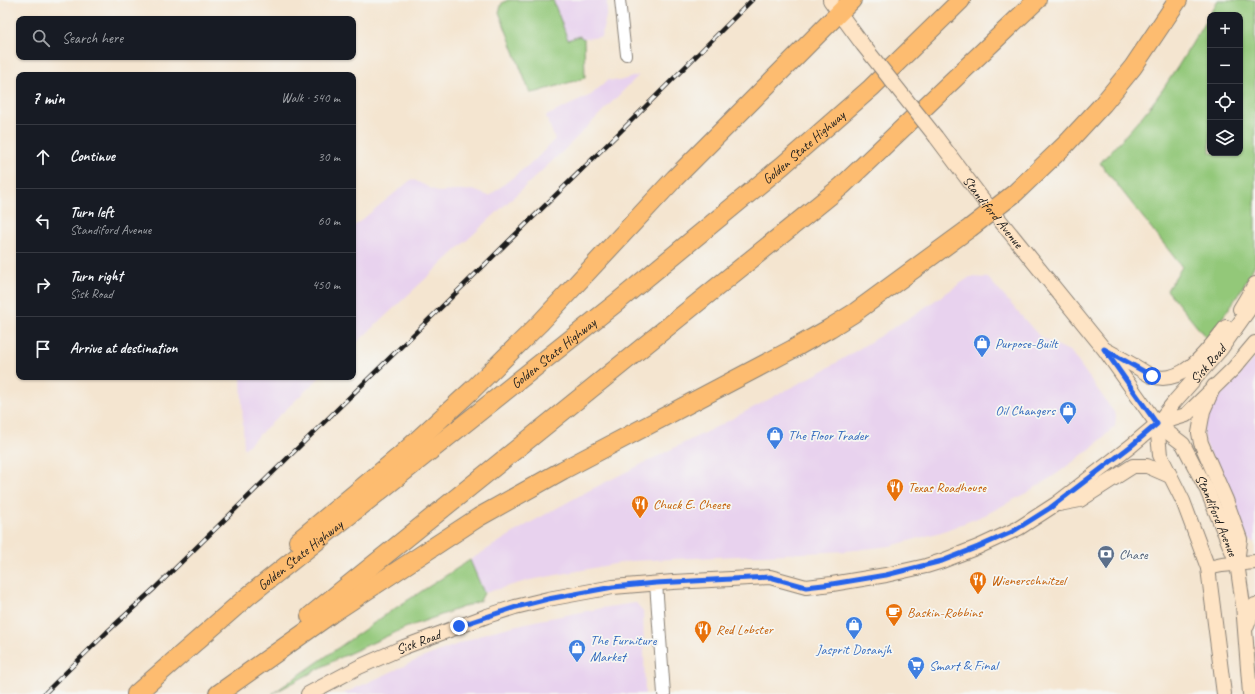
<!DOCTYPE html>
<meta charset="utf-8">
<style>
:root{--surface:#171b24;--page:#242831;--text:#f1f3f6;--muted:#9ea1a6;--line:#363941}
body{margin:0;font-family:Caveat,sans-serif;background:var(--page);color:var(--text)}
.controls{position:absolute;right:12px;top:12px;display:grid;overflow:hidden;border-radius:8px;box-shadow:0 1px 3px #0004}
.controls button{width:36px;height:36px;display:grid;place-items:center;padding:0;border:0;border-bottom:1px solid var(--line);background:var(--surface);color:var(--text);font:20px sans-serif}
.stop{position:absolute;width:12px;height:12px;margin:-9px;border:3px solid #2563eb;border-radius:50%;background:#fff}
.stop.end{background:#2563eb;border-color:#fff;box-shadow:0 1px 4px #0008}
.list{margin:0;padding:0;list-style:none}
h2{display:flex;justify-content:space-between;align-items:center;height:52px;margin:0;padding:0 16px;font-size:17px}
h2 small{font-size:13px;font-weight:400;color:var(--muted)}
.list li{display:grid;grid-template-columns:26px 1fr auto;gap:12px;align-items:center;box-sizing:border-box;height:64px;padding:0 16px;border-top:1px solid var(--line)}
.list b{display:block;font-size:15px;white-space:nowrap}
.list p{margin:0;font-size:13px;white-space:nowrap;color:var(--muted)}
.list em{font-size:13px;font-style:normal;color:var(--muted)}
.icon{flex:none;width:22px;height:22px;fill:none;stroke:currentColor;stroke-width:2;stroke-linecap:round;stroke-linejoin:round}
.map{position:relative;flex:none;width:1255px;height:694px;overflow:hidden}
.search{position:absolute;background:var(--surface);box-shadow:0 1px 3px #0004;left:16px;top:16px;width:340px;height:44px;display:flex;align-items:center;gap:10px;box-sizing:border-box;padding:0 14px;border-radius:8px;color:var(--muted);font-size:15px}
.panel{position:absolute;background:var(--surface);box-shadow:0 1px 3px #0004;left:16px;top:72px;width:340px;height:308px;border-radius:8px}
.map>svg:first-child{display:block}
.built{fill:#e8d2ee}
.green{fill:#93c879;stroke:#58724a;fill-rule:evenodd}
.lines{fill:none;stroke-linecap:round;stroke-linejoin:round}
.minor-casing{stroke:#888076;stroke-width:12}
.tertiary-casing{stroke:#888076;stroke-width:14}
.secondary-casing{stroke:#888076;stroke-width:16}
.motorway-casing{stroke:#888076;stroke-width:20}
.minor{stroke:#fff;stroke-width:10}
.tertiary{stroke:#fff;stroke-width:12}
.secondary{stroke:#fee4c5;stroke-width:14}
.motorway{stroke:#fdbc6f;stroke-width:18}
.rail-casing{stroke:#1c1c1c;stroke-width:4.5}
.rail{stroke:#f6f6f2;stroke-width:3;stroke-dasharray:9;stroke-linecap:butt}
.secondary-bridge-casing{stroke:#888076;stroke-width:16;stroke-linecap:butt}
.secondary-bridge{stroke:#fee4c5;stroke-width:14}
.route{stroke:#2563eb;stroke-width:5}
.labels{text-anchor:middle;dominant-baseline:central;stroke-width:3.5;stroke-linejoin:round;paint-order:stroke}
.street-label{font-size:14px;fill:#1c1c1c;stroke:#f6f6f2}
.shop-label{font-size:14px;fill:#366cbe;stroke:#f6f6f2;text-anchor:start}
.food-label{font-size:14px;fill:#c56008;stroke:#f6f6f2;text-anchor:start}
.service-label{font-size:14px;fill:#4e5e75;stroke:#f6f6f2;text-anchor:start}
</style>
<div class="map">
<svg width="1255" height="694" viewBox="0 0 1255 694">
<rect width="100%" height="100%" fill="#f6f6f2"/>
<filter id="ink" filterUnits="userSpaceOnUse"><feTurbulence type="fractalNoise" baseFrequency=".025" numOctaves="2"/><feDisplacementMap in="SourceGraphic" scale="8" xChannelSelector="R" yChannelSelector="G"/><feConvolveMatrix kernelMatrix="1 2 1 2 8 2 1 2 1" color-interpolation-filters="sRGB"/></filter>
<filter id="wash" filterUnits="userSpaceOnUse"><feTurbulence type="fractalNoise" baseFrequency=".012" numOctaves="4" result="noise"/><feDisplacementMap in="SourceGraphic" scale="16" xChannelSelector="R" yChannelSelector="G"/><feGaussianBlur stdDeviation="0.9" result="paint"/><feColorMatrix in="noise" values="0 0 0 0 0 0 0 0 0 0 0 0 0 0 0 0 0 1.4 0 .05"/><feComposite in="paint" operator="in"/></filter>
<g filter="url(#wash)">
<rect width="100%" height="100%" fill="#f4e5d0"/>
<g class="built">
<path d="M553,0H607V12L601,37L584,39L579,36L568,40Z"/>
<path d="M639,75L562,152L353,346V227L412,179L438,192L473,190L489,196L535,160L555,139L546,116L591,95L608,80L619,81Z"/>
<path d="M970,277L988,278L1040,337L1071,352L1116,415L1115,426L1094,446L1058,473L1028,492L985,515L941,532L890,546L846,551L630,561L530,580L484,593L470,560L528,524L588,491L724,423L826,369L909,318Z"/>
<path d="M1255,357V543L1250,540L1245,535L1205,442L1203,427L1214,402L1234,382Z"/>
<path d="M241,377H320L244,449Z"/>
<path d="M636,603L643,611L645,694H343L417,660L489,632L535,621L608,607Z"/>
</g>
<g class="green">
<path d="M508,0H553L568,40L579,36L584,39L585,78L537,92L530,93L499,12L502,3Z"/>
<path d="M1218,0H1255V264C1243,291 1224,315 1207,339L1167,290L1182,267L1100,163C1122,139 1145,115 1163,89C1183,60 1200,30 1218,0ZM1210,15H1240V153H1210Z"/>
<path d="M470,560L484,593L480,601L405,628L337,659L272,694L391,611Z"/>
</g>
</g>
<g filter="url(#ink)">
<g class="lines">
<defs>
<path id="minor" d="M620,0L626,55"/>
<path id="tertiary" d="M656,583L664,694"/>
<g id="secondary">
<path d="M830,0L863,45"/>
<path id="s1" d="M936,137L981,197L1104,349L1157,424L1183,444L1207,490L1237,563L1243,605L1250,694"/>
<path d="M1240,309L1255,284"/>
<path d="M1106,350C1117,356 1128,362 1138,368C1143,371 1147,374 1152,376C1183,387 1209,348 1226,327"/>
<path d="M1214,386L1203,411L1199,433L1201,443L1226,500L1240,539L1237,563"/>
<path d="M1157,424L1160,455L1183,501L1208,568L1224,694"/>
<path d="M1157,424L1186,415L1234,368L1255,343"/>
<path d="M1059,504L1080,500L1133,466H1147L1170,476"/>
<path d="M1208,568L1222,565L1255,562"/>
<path d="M1247,626L1255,605"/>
<path id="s2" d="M308,694L359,667L404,647L487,616L515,607L548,599L613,587L673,582L770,577L806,587L832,584L886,575L926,566L942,561L978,547L1019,528L1056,504L1131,446L1157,424L1175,401L1221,349L1255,301"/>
</g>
<g id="motorway">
<path d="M298,541L401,455L472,390L540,323L675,178L852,0"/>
<path d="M310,616L842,186L1037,0"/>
<path id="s3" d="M136,694L248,596L616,303L782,166L871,88L961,0"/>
<path d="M218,694L331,614L479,517L563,470L793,349L830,328L854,313L970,228L1015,193L1066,144L1103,104L1133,67L1178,0"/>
</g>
</defs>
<use href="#minor" class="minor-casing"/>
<use href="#tertiary" class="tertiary-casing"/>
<use href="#secondary" class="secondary-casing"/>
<use href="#motorway" class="motorway-casing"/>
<use href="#minor" class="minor"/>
<use href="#tertiary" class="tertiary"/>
<use href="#secondary" class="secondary"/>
<use href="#motorway" class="motorway"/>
<defs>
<path id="rail" d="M44,694L107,632L155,588L619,133L752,0"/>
</defs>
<use href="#rail" class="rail-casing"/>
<use href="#rail" class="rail"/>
<defs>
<path id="secondary-bridge" d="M863,45L936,137"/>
</defs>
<use href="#secondary-bridge" class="secondary-bridge-casing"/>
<use href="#secondary-bridge" class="secondary-bridge"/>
</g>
</g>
<g class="lines" filter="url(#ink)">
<path class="route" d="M459,626L516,607L548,599L613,587L656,583L770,577L806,587L832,584L886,575L942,561L978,547L1012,532L1050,508L1131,446L1157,424L1104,349L1152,376"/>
</g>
<defs>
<symbol id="shop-pin" viewBox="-11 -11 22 30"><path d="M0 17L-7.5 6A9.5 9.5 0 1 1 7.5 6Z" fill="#3f7fe0" stroke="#f6f6f2"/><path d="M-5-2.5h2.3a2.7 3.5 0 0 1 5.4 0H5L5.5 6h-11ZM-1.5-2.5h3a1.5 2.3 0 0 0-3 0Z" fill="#fff"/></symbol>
<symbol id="restaurant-pin" viewBox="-11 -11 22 30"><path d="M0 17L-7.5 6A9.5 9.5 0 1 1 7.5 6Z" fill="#e8710a" stroke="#f6f6f2"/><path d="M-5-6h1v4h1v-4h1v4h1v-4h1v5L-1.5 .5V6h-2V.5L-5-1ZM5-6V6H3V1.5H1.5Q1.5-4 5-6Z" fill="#fff"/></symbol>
<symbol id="bank-pin" viewBox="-11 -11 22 30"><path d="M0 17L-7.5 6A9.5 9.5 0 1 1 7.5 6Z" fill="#5c6f8a" stroke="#f6f6f2"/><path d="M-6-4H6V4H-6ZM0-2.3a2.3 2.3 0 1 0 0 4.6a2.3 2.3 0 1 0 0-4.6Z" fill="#fff"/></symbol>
<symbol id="cafe-pin" viewBox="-11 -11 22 30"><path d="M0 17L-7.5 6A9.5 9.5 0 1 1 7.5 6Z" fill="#e8710a" stroke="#f6f6f2"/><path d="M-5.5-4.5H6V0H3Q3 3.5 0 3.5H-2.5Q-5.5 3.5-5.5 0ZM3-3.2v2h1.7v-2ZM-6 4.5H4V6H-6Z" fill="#fff"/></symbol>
<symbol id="supermarket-pin" viewBox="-11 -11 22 30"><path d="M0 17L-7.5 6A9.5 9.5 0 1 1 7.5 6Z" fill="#3f7fe0" stroke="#f6f6f2"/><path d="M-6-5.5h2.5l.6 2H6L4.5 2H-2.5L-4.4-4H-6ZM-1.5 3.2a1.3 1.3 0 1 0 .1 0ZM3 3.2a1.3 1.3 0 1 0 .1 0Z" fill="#fff"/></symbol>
</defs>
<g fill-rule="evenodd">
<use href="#shop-pin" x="972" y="333" width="20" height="27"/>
<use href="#shop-pin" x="1058" y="400" width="20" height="27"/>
<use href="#shop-pin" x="765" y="425" width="20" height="27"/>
<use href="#restaurant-pin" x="885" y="477" width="20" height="27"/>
<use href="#restaurant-pin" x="630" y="494" width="20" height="27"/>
<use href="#bank-pin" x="1096" y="544" width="20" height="27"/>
<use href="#restaurant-pin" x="968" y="570" width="20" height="27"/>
<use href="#cafe-pin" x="884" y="602" width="20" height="27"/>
<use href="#shop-pin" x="844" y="615" width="20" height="27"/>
<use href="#restaurant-pin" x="693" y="619" width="20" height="27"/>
<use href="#shop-pin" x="567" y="638" width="20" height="27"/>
<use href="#supermarket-pin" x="906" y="655" width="20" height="27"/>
</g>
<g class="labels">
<g class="street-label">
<text stroke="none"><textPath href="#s3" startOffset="863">Golden State Highway</textPath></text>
<text stroke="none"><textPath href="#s1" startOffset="94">Standiford Avenue</textPath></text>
<text stroke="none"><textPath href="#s3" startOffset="539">Golden State Highway</textPath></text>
<text stroke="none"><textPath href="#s2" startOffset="994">Sisk Road</textPath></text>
<text stroke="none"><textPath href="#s1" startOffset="474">Standiford Avenue</textPath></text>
<text stroke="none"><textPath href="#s3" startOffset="215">Golden State Highway</textPath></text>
<text stroke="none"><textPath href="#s2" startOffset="122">Sisk Road</textPath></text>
</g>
<g class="shop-label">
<text x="995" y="343">Purpose-Built</text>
<text x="1055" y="410" text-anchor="end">Oil Changers</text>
<text x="788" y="435">The Floor Trader</text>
<text x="590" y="640">The Furniture<tspan x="590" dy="16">Market</tspan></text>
<text x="854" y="649" text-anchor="middle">Jasprit Dosanjh</text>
<text x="929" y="665">Smart &amp; Final</text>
</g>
<g class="food-label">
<text x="908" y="487">Texas Roadhouse</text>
<text x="653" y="504">Chuck E. Cheese</text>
<text x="991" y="580">Wienerschnitzel</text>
<text x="907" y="612">Baskin-Robbins</text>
<text x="716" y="629">Red Lobster</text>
</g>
<g class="service-label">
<text x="1119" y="554">Chase</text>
</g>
</g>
</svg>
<div class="controls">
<button>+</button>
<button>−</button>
<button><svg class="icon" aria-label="locate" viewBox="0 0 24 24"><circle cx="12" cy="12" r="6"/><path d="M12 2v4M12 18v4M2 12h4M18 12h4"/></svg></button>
<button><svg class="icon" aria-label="layers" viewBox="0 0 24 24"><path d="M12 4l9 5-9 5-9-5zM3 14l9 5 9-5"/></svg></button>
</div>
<div class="stop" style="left:1152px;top:376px"></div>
<div class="stop end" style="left:459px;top:626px"></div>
<div class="search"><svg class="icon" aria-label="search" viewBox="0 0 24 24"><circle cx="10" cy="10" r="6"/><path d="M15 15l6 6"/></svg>Search here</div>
<section class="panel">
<h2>7 min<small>Walk · 540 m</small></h2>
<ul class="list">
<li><svg class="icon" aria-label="ahead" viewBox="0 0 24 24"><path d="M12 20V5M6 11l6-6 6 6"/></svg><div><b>Continue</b></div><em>30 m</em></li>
<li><svg class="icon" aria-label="left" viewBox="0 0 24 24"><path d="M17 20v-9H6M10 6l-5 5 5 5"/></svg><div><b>Turn left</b><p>Standiford Avenue</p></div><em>60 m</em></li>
<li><svg class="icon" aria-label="right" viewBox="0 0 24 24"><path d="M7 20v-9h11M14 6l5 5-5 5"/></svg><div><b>Turn right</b><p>Sisk Road</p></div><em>450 m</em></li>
<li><svg class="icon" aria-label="arrive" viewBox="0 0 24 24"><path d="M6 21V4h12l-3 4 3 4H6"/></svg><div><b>Arrive at destination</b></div></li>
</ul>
</section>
</div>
